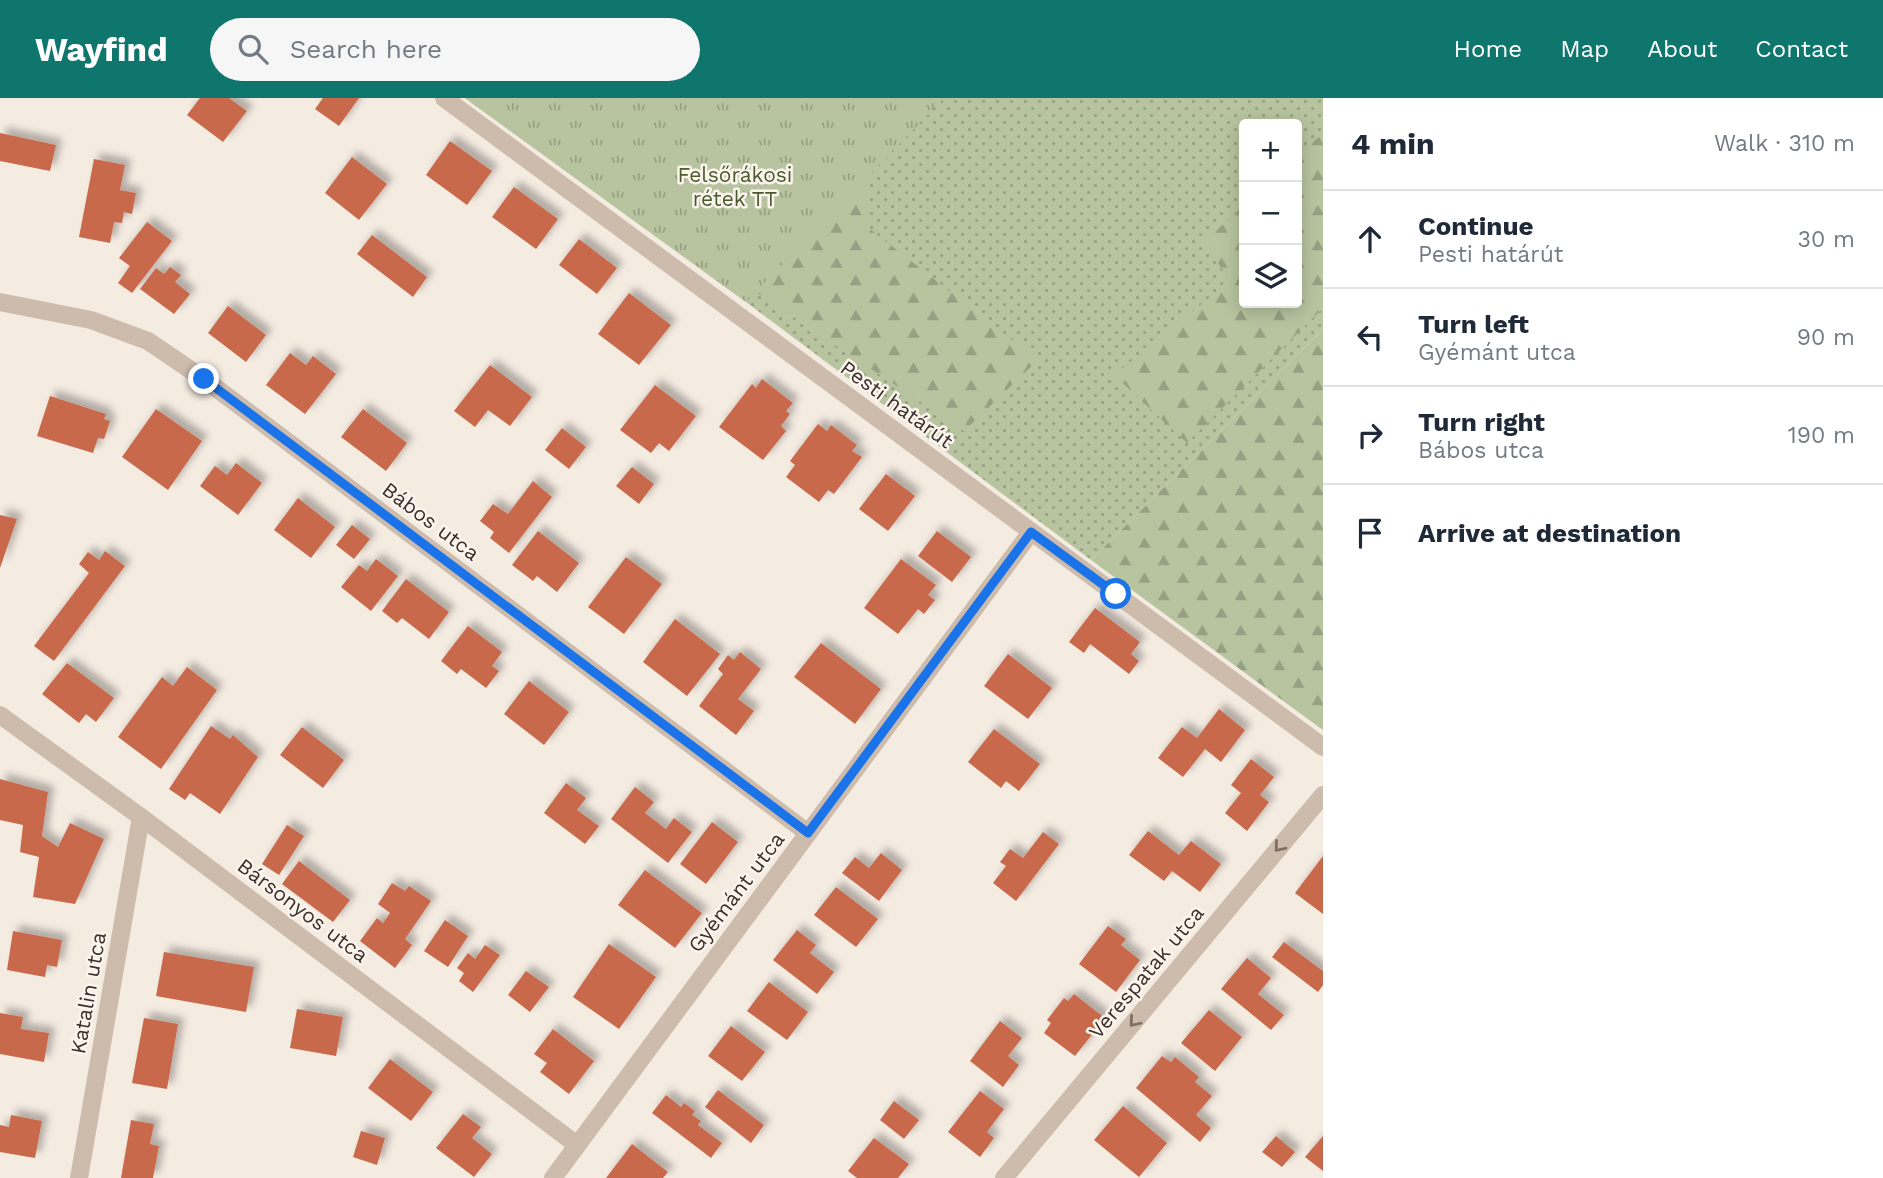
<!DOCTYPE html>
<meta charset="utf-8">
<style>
:root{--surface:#fff;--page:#f6f6f7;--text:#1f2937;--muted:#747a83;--line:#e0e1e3;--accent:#0f766e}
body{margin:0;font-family:"Work Sans",sans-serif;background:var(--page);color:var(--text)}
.controls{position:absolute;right:21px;top:21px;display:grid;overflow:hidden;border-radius:7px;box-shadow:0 4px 18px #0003}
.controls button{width:63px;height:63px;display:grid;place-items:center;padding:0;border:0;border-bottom:2px solid var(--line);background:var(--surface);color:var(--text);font:35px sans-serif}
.stop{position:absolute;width:21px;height:21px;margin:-16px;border:5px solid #1a73e8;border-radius:50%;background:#fff}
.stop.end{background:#1a73e8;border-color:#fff;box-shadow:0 2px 7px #0008}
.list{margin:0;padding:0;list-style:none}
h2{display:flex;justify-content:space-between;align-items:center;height:91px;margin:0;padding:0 28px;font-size:30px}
h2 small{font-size:23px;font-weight:400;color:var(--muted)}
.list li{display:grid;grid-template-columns:46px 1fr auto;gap:21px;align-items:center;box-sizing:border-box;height:98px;padding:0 28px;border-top:2px solid var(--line)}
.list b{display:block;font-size:26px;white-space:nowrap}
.list p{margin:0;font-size:23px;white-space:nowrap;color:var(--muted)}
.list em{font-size:23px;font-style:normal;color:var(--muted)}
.icon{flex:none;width:38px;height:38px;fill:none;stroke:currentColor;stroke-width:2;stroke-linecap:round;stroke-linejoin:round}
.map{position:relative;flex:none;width:1323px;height:1080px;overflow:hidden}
header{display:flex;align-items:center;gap:42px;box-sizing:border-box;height:98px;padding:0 35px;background:var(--accent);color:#fff}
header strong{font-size:33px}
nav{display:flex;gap:38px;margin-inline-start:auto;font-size:24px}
.search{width:490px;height:63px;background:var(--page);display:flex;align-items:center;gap:18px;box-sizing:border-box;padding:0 24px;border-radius:38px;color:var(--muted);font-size:26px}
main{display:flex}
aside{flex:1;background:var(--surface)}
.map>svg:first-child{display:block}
.grass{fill:url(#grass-dots);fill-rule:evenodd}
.forest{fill:url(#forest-firs)}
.park{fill:url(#park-tufts)}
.building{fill:#c8694b;filter:url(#shadow)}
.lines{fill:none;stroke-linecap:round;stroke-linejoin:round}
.minor{stroke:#cdbbac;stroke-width:18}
.oneway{stroke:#7d6f65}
.route{stroke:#1a73e8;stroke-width:9}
.labels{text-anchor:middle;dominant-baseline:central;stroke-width:5;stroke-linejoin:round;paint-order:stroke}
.park-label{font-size:21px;fill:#4a5a2e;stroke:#fbf5ee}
.street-label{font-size:21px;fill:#3b302b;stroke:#fbf5ee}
</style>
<header>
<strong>Wayfind</strong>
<div class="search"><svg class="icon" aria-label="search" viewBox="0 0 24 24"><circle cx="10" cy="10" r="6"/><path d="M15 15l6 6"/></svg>Search here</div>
<nav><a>Home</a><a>Map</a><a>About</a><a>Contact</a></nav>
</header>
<main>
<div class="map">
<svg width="1323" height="1080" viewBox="0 0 1323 1080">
<defs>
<pattern id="grass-dots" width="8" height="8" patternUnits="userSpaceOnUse" patternTransform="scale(1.75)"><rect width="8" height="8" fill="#b8c4a0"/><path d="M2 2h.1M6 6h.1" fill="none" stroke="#97a083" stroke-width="1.8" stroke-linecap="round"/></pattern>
<pattern id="forest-firs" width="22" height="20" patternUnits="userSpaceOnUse" patternTransform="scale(1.75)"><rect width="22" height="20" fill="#b8c4a0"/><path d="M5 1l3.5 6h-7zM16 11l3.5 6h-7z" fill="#97a083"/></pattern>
<pattern id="park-tufts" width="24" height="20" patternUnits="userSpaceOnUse" patternTransform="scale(1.75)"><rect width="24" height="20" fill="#b8c4a0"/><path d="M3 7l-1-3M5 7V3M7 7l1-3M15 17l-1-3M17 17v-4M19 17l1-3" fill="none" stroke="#97a083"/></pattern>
<filter id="shadow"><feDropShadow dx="6" dy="-6" stdDeviation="3.5" flood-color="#0004"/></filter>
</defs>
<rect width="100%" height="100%" fill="#f4ebe1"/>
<path class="grass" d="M465,0H1323V231L1091,462L746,204ZM1244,26H1297V205H1244Z"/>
<g class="forest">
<path d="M1323,35V210L1187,345L1114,277L1230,183L1204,144L1244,107V205H1297V59Z"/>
<path d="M864,48L870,131L1038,262L964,333L732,178Z"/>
<path d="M1323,231V632L1091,462Z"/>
</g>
<path class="park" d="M465,0H944L746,204Z"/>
<g class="building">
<path d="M200,0H229L247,13L223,44L187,17Z"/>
<path d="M323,0H359L339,28L315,11Z"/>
<path d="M0,35L56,47L50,73L0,63Z"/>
<path d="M450,43L492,73L467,107L426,77Z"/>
<path d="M352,59L387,86L359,122L325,95Z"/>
<path d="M94,61L125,67L120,92L136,95L132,116L124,114L122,125L114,124L110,145L79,139Z"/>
<path d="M514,89L558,121L536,151L492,119Z"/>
<path d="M147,124L172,143L132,195L118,185L130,168L119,160Z"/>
<path d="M372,137L427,179L413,199L357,156Z"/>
<path d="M579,141L617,170L597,196L559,167Z"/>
<path d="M170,169L181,177L175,184L190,196L174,216L140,191L156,170L164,176Z"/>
<path d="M629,195L671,227L639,267L598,236Z"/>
<path d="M228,208L266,237L246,264L208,235Z"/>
<path d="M290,255L306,267L313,258L336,276L305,316L266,287Z"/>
<path d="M490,267L532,299L510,328L488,312L475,329L454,313Z"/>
<path d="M762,281L793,305L786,313L790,316L781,328L786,333L763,362L719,329L752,286L756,290Z"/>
<path d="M655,287L696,318L669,353L659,345L651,355L620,332Z"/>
<path d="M50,298L106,316L104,321L110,323L104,341L98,340L93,355L37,338Z"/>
<path d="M156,311L202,343L168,392L122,359Z"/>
<path d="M363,311L407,345L386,373L341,339Z"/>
<path d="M818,326L827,333L831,327L857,347L852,353L862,359L834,396L828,392L819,404L786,379L795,367L790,363Z"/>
<path d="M562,330L586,349L569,371L545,352Z"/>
<path d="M236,365L262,385L238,417L200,388L215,368L227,377Z"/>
<path d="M632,369L654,386L639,406L616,388Z"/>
<path d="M886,376L915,398L888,433L859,411Z"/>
<path d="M533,383L552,399L509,455L490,440L494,434L480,423L493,406L508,416Z"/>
<path d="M298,400L335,429L311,460L274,432Z"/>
<path d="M0,417L17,421L0,470Z"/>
<path d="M352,427L370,441L354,461L336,447Z"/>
<path d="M538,433L579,465L557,494L537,478L533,483L512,467Z"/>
<path d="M937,433L971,459L952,484L918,458Z"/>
<path d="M105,453L125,468L54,563L34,548L89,475L79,466L88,454L99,462Z"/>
<path d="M626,459L662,486L624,536L588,509Z"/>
<path d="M376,461L398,478L371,513L341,489L359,467L367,473Z"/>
<path d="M901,461L936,487L928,497L935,502L924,516L918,511L898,536L864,510Z"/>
<path d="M406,481L449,514L429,541L402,520L397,525L382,513Z"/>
<path d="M1095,510L1140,544L1131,556L1139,563L1129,576L1090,546L1084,555L1069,544Z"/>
<path d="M675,521L720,556L687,598L643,564Z"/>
<path d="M468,528L502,554L492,568L499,573L486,590L461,571L457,576L441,563Z"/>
<path d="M821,545L881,591L855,626L794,579Z"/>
<path d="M740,554L761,571L738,601L754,613L736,637L699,608L723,576L718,571L728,557L734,562Z"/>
<path d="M1008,556L1052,590L1028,621L984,588Z"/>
<path d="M67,565L114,600L96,624L86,616L79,625L42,596Z"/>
<path d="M187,569L217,592L161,671L118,639L162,579L173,588Z"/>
<path d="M529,583L569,614L544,647L504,616Z"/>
<path d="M1219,611L1245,632L1221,664L1205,651L1183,679L1158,660L1182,629L1197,640Z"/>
<path d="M211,628L230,641L233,637L258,659L220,716L190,695L185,702L169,691Z"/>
<path d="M302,629L344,662L323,690L280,657Z"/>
<path d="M994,631L1040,666L1019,693L1006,683L1001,690L968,664Z"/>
<path d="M1251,661L1274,679L1260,697L1269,704L1247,733L1225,715L1241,695L1231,687Z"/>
<path d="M0,681L48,694L42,738L58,749L70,725L104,741L75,806L33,799L39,759L20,754L23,727L0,722Z"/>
<path d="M566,685L586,700L577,712L599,728L585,746L544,715Z"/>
<path d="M635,689L654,704L645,715L666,731L674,720L692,734L668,765L611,721Z"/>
<path d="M712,724L738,744L706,786L680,766Z"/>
<path d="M287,727L304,738L279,777L262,766Z"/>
<path d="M1148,733L1179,757L1191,743L1221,766L1200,794L1172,773L1164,783L1129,757Z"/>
<path d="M1043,734L1059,746L1016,803L993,785L1006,768L1000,764L1010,751L1023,760Z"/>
<path d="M881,755L902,772L879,803L842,775L855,759L869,770Z"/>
<path d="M1323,758V816L1295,795Z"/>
<path d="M299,763L350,802L333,824L282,786Z"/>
<path d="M645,772L702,815L675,850L618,807Z"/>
<path d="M392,785L405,793L409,788L431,803L405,841L412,847L395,870L360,843L377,820L383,825L390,815L378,806Z"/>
<path d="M836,789L878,821L856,849L814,817Z"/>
<path d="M445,822L468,838L448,869L424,853Z"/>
<path d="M1108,828L1126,841L1121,847L1140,862L1116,894L1079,866Z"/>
<path d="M797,832L816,847L810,855L834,874L817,896L773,862Z"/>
<path d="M13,833L62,842L57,869L47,867L45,879L7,872Z"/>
<path d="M1284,844L1323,873V887L1318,894L1272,859Z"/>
<path d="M609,846L656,879L619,931L573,899Z"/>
<path d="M485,847L500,857L473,894L459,883L464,875L457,870L468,855L475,861Z"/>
<path d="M164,854L254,869L246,914L156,898Z"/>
<path d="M1247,860L1271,880L1258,896L1284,917L1271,932L1221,891Z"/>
<path d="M526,873L549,889L530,914L508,897Z"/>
<path d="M769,884L808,914L787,942L747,913Z"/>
<path d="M1074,896L1105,920L1075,958L1044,935L1051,925L1047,922L1064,900L1068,903Z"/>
<path d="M297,911L343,919L336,958L290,950Z"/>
<path d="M1209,912L1242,939L1215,973L1181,945Z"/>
<path d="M0,915L23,919L21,931L49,935L44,964L0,956Z"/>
<path d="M144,920L178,926L167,991L132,985Z"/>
<path d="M1000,923L1022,940L1008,958L1019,967L1003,989L970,963Z"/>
<path d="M731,928L765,954L742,983L708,958Z"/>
<path d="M553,931L594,963L569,996L540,974L547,965L534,956Z"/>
<path d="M1162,958L1171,964L1175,959L1199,979L1195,984L1212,998L1196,1017L1211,1030L1200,1044L1136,990Z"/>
<path d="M390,961L433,994L411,1023L368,990Z"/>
<path d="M718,992L764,1027L751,1045L705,1009Z"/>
<path d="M980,993L1004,1011L987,1034L994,1040L980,1059L948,1034Z"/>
<path d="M666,997L681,1009L684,1005L695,1013L692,1017L701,1023L698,1027L722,1045L711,1060L652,1015Z"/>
<path d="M894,1003L919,1022L904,1041L880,1022Z"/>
<path d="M1123,1008L1167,1045L1139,1079L1094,1042Z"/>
<path d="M463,1016L481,1029L472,1040L492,1056L474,1079L436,1050Z"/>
<path d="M11,1017L42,1023L35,1060L0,1054V1027L9,1029Z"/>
<path d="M131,1022L154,1026L150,1046L159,1048L153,1080H121Z"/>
<path d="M361,1033L385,1040L377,1067L353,1059Z"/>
<path d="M1276,1038L1295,1054L1282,1069L1262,1054Z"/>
<path d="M1323,1038V1073L1305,1059Z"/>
<path d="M874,1040L909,1066L898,1080H857L848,1073Z"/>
<path d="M632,1046L668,1074L663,1080H606Z"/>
</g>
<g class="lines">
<g class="minor">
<path d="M444,0L1323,649"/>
<path d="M0,204L91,222L148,243L204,281L808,735"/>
<path d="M0,617L141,719L577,1047"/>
<path d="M79,1080L141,719"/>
<path d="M553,1080L1031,434"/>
<path d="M1004,1080L1323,697"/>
</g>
</g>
<defs><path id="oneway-chevron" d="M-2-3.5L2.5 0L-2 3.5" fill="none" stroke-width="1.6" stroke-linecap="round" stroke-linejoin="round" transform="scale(1.75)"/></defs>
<g class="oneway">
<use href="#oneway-chevron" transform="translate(1279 749) rotate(130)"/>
<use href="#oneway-chevron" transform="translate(1134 924) rotate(130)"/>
</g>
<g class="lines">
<path class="route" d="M204,281L808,735L1031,434L1116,496"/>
</g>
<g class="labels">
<g class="park-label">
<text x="735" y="76">Felsőrákosi<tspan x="735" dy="24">rétek TT</tspan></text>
</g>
<g class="street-label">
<text transform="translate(897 306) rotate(36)">Pesti határút</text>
<text transform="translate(431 423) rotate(37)">Bábos utca</text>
<text transform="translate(736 794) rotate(-53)">Gyémánt utca</text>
<text transform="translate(303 812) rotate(37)">Bársonyos utca</text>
<text transform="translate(1146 874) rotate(-50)">Verespatak utca</text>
<text transform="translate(88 895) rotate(-80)">Katalin utca</text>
</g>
</g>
</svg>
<div class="controls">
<button>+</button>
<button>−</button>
<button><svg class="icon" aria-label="layers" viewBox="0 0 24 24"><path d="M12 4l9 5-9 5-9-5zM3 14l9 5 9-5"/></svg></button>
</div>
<div class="stop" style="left:1116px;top:496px"></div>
<div class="stop end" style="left:204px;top:281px"></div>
</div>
<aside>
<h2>4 min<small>Walk · 310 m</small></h2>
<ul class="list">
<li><svg class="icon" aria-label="ahead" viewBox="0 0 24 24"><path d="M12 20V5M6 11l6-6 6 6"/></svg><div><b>Continue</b><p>Pesti határút</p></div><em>30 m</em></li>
<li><svg class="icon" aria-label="left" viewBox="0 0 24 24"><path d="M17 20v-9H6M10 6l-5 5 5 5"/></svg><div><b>Turn left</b><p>Gyémánt utca</p></div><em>90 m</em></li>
<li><svg class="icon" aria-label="right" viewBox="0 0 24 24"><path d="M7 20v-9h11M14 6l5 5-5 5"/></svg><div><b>Turn right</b><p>Bábos utca</p></div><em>190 m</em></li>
<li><svg class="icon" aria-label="arrive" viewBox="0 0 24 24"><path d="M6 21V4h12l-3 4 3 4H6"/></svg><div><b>Arrive at destination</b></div></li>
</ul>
</aside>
</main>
